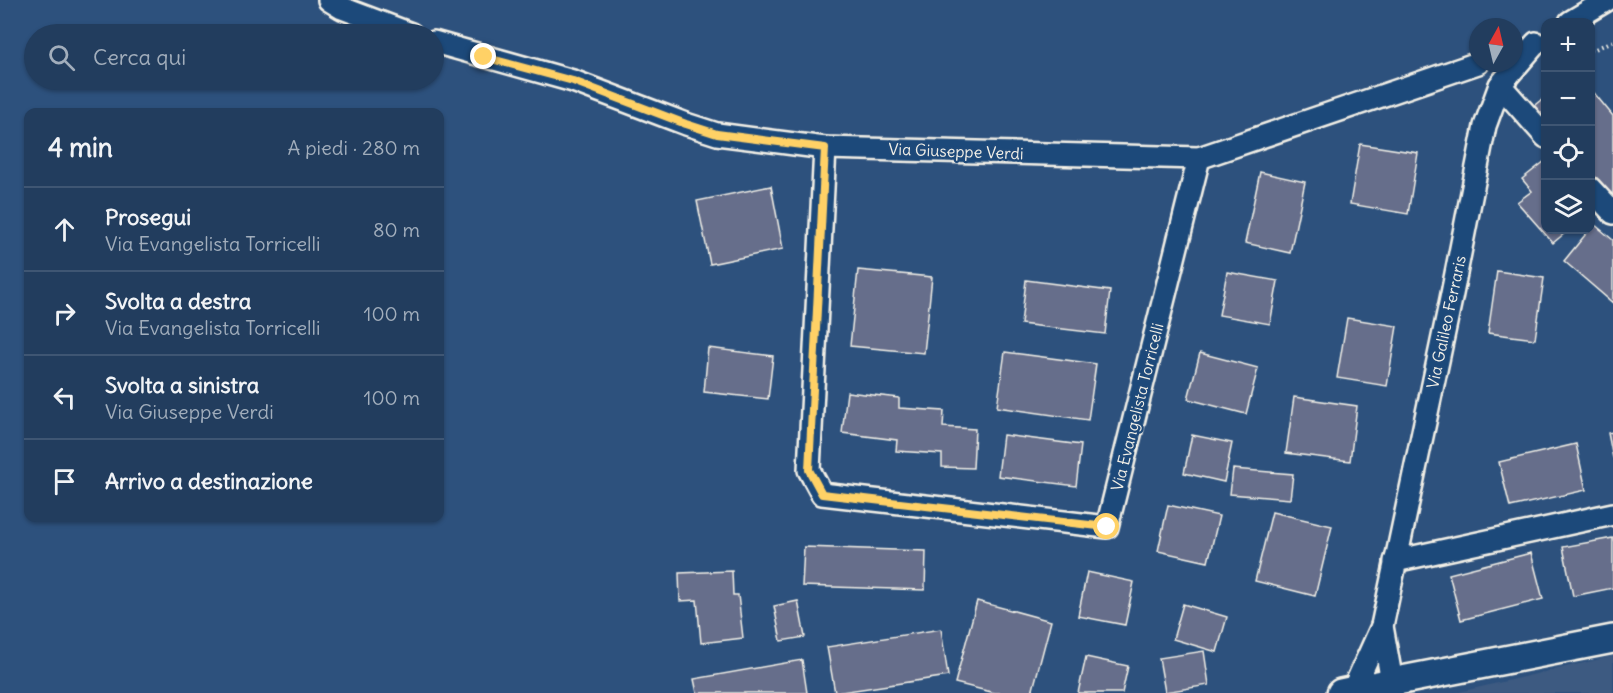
<!DOCTYPE html>
<html lang="it">
<meta charset="utf-8">
<style>
:root{--surface:#223d5e;--page:#2e4867;--text:#f1f3f6;--muted:#a2aebc;--line:#3f5673}
body{margin:0;font-family:Delius,sans-serif;background:var(--page);color:var(--text)}
.controls{position:absolute;right:18px;top:18px;display:grid;overflow:hidden;border-radius:12px;box-shadow:0 2px 4px #0004}
.controls button{width:54px;height:54px;display:grid;place-items:center;padding:0;border:0;border-bottom:2px solid var(--line);background:var(--surface);color:var(--text);font:30px sans-serif}
.compass{position:absolute;left:1469px;top:18px;width:54px;height:54px;border-radius:50%;background:var(--surface);box-shadow:0 2px 4px #0004;rotate:8deg}
.stop{position:absolute;width:18px;height:18px;margin:-14px;border:4px solid #ffd166;border-radius:50%;background:#fff}
.stop.end{background:#ffd166;border-color:#fff;box-shadow:0 2px 6px #0008}
.list{margin:0;padding:0;list-style:none}
h2{display:flex;justify-content:space-between;align-items:center;height:78px;margin:0;padding:0 24px;font-size:26px}
h2 small{font-size:20px;font-weight:400;color:var(--muted)}
.list li{display:grid;grid-template-columns:39px 1fr auto;gap:18px;align-items:center;box-sizing:border-box;height:84px;padding:0 24px;border-top:2px solid var(--line)}
.list b{display:block;font-size:22px;white-space:nowrap}
.list p{margin:0;font-size:20px;white-space:nowrap;color:var(--muted)}
.list em{font-size:20px;font-style:normal;color:var(--muted)}
.icon{flex:none;width:33px;height:33px;fill:none;stroke:currentColor;stroke-width:2;stroke-linecap:round;stroke-linejoin:round}
.map{position:relative;flex:none;width:1613px;height:693px;overflow:hidden}
.search{position:absolute;background:var(--surface);box-shadow:0 2px 4px #0004;left:24px;top:24px;width:420px;height:66px;display:flex;align-items:center;gap:15px;box-sizing:border-box;padding:0 21px;border-radius:33px;color:var(--muted);font-size:22px}
.panel{position:absolute;background:var(--surface);box-shadow:0 2px 4px #0004;left:24px;top:108px;width:420px;height:414px;border-radius:12px}
.map>svg:first-child{display:block}
.built{fill:#3e5a81}
.building{fill:#666e8b;stroke:#f4f1e8;stroke-width:1.5}
.lines{fill:none;stroke-linecap:round;stroke-linejoin:round}
.minor-casing{stroke:#f4f1e8;stroke-width:26}
.tertiary-casing{stroke:#f4f1e8;stroke-width:32}
.path{stroke:#f4f1e8;stroke-width:4;stroke-dasharray:1.5 4.5;stroke-linecap:butt}
.minor{stroke:#1f4a7a;stroke-width:21}
.tertiary{stroke:#1f4a7a;stroke-width:27}
.route{stroke:#ffd166;stroke-width:8}
.labels{text-anchor:middle;dominant-baseline:central;stroke-width:4.5;stroke-linejoin:round;paint-order:stroke}
.street-label{font-size:16px;fill:#f4f1e8;stroke:#1f4a7a}
</style>
<div class="map">
<svg width="1613" height="693" viewBox="0 0 1613 693">
<rect width="100%" height="100%" fill="#2d517d"/>
<filter id="ink" filterUnits="userSpaceOnUse"><feTurbulence type="fractalNoise" baseFrequency=".0167" numOctaves="2"/><feDisplacementMap in="SourceGraphic" scale="12" xChannelSelector="R" yChannelSelector="G"/><feConvolveMatrix kernelMatrix="1 2 1 2 8 2 1 2 1" color-interpolation-filters="sRGB"/></filter>
<g filter="url(#ink)">
<path class="built" d="M1613,656V693H1455Z"/>
<g class="building">
<path d="M1590,88L1613,116V194L1606,200L1590,181Z"/>
<path d="M1546,96V126L1531,108Z"/>
<path d="M1360,144L1418,153L1408,214L1350,204Z"/>
<path d="M1545,161L1546,230H1562L1565,233L1553,243L1517,202L1532,191L1522,179Z"/>
<path d="M1260,172L1305,182L1290,253L1245,243Z"/>
<path d="M771,186L783,249L710,264L697,201Z"/>
<path d="M1594,224L1613,240V303L1564,261Z"/>
<path d="M858,270L932,277L924,353L850,346Z"/>
<path d="M1497,271L1544,278L1535,339L1488,333Z"/>
<path d="M1227,272L1278,281L1270,324L1219,315Z"/>
<path d="M1026,280L1110,291L1105,334L1021,324Z"/>
<path d="M1347,318L1397,326L1387,386L1337,378Z"/>
<path d="M708,348L773,356L768,399L704,392Z"/>
<path d="M1005,352L1096,364L1088,420L997,407Z"/>
<path d="M1200,353L1258,368L1246,414L1188,399Z"/>
<path d="M847,392L899,398V408L944,411L943,427L975,429L973,468L942,467V454L896,451L897,440L842,433Z"/>
<path d="M1294,397L1357,406L1350,461L1286,453Z"/>
<path d="M1613,432V458L1608,433Z"/>
<path d="M1003,435L1081,445L1076,486L998,476Z"/>
<path d="M1192,435L1232,443L1224,482L1184,473Z"/>
<path d="M1576,444L1586,490L1510,507L1499,462Z"/>
<path d="M1233,469L1293,474L1290,499L1230,494Z"/>
<path d="M1168,505L1219,516L1208,562L1158,551Z"/>
<path d="M1272,512L1332,526L1315,596L1255,581Z"/>
<path d="M1613,538V588L1573,596L1563,547Z"/>
<path d="M804,547L926,551L925,590L802,586Z"/>
<path d="M1531,553L1543,599L1461,620L1449,574Z"/>
<path d="M732,571L733,595H738L743,638L701,643L697,600L680,601L679,573Z"/>
<path d="M1087,572L1134,582L1125,625L1078,616Z"/>
<path d="M798,601L805,637L781,641L774,606Z"/>
<path d="M977,601L1051,621L1032,693H995L955,683Z"/>
<path d="M1183,604L1227,617L1217,652L1173,639Z"/>
<path d="M941,629L948,676L835,693L827,647Z"/>
<path d="M1204,651L1209,685L1165,692L1159,658Z"/>
<path d="M1086,657L1128,666L1122,693H1078Z"/>
<path d="M802,660L807,693H697L694,679Z"/>
</g>
<g class="lines">
<defs>
<g id="minor">
<path d="M329,0L342,8L411,34"/>
<path d="M1570,22L1607,0"/>
<path d="M434,42L573,81L686,124L717,134L825,148L1199,158L1478,63"/>
<path d="M1500,85L1546,137"/>
<path d="M825,148L809,470L822,494L1107,527L1199,158"/>
<path d="M1590,188L1613,213"/>
<path d="M1395,561L1613,514"/>
<path d="M1392,682L1382,626L1451,299L1485,126L1500,85L1536,43"/>
<path d="M1353,690L1382,626"/>
</g>
<path id="tertiary" d="M1341,693L1392,682L1613,639"/>
</defs>
<use href="#minor" class="minor-casing"/>
<use href="#tertiary" class="tertiary-casing"/>
<path class="path" d="M1590,50H1593L1613,41"/>
<use href="#minor" class="minor"/>
<use href="#tertiary" class="tertiary"/>
</g>
</g>
<g class="lines" filter="url(#ink)">
<path class="route" d="M484,57L573,81L686,124L717,134L825,148L809,470L822,494L1107,527"/>
</g>
<g class="labels">
<g class="street-label">
<text transform="translate(956 151) rotate(2)">Via Giuseppe Verdi</text>
<text transform="translate(1446 322) rotate(-78)">Via Galileo Ferraris</text>
<text transform="translate(1137 407) rotate(-76)">Via Evangelista Torricelli</text>
</g>
</g>
</svg>
<div class="controls">
<button>+</button>
<button>−</button>
<button><svg class="icon" aria-label="locate" viewBox="0 0 24 24"><circle cx="12" cy="12" r="6"/><path d="M12 2v4M12 18v4M2 12h4M18 12h4"/></svg></button>
<button><svg class="icon" aria-label="layers" viewBox="0 0 24 24"><path d="M12 4l9 5-9 5-9-5zM3 14l9 5 9-5"/></svg></button>
</div>
<svg class="compass" viewBox="-18 -18 36 36"><path d="M0-13l5 13h-10z" fill="#e53935"/><path d="M0 13l5-13h-10z" fill="#a2aebc"/></svg>
<div class="stop" style="left:1107px;top:527px"></div>
<div class="stop end" style="left:484px;top:57px"></div>
<div class="search"><svg class="icon" aria-label="search" viewBox="0 0 24 24"><circle cx="10" cy="10" r="6"/><path d="M15 15l6 6"/></svg>Cerca qui</div>
<section class="panel">
<h2>4 min<small>A piedi · 280 m</small></h2>
<ul class="list">
<li><svg class="icon" aria-label="ahead" viewBox="0 0 24 24"><path d="M12 20V5M6 11l6-6 6 6"/></svg><div><b>Prosegui</b><p>Via Evangelista Torricelli</p></div><em>80 m</em></li>
<li><svg class="icon" aria-label="right" viewBox="0 0 24 24"><path d="M7 20v-9h11M14 6l5 5-5 5"/></svg><div><b>Svolta a destra</b><p>Via Evangelista Torricelli</p></div><em>100 m</em></li>
<li><svg class="icon" aria-label="left" viewBox="0 0 24 24"><path d="M17 20v-9H6M10 6l-5 5 5 5"/></svg><div><b>Svolta a sinistra</b><p>Via Giuseppe Verdi</p></div><em>100 m</em></li>
<li><svg class="icon" aria-label="arrive" viewBox="0 0 24 24"><path d="M6 21V4h12l-3 4 3 4H6"/></svg><div><b>Arrivo a destinazione</b></div></li>
</ul>
</section>
</div>
